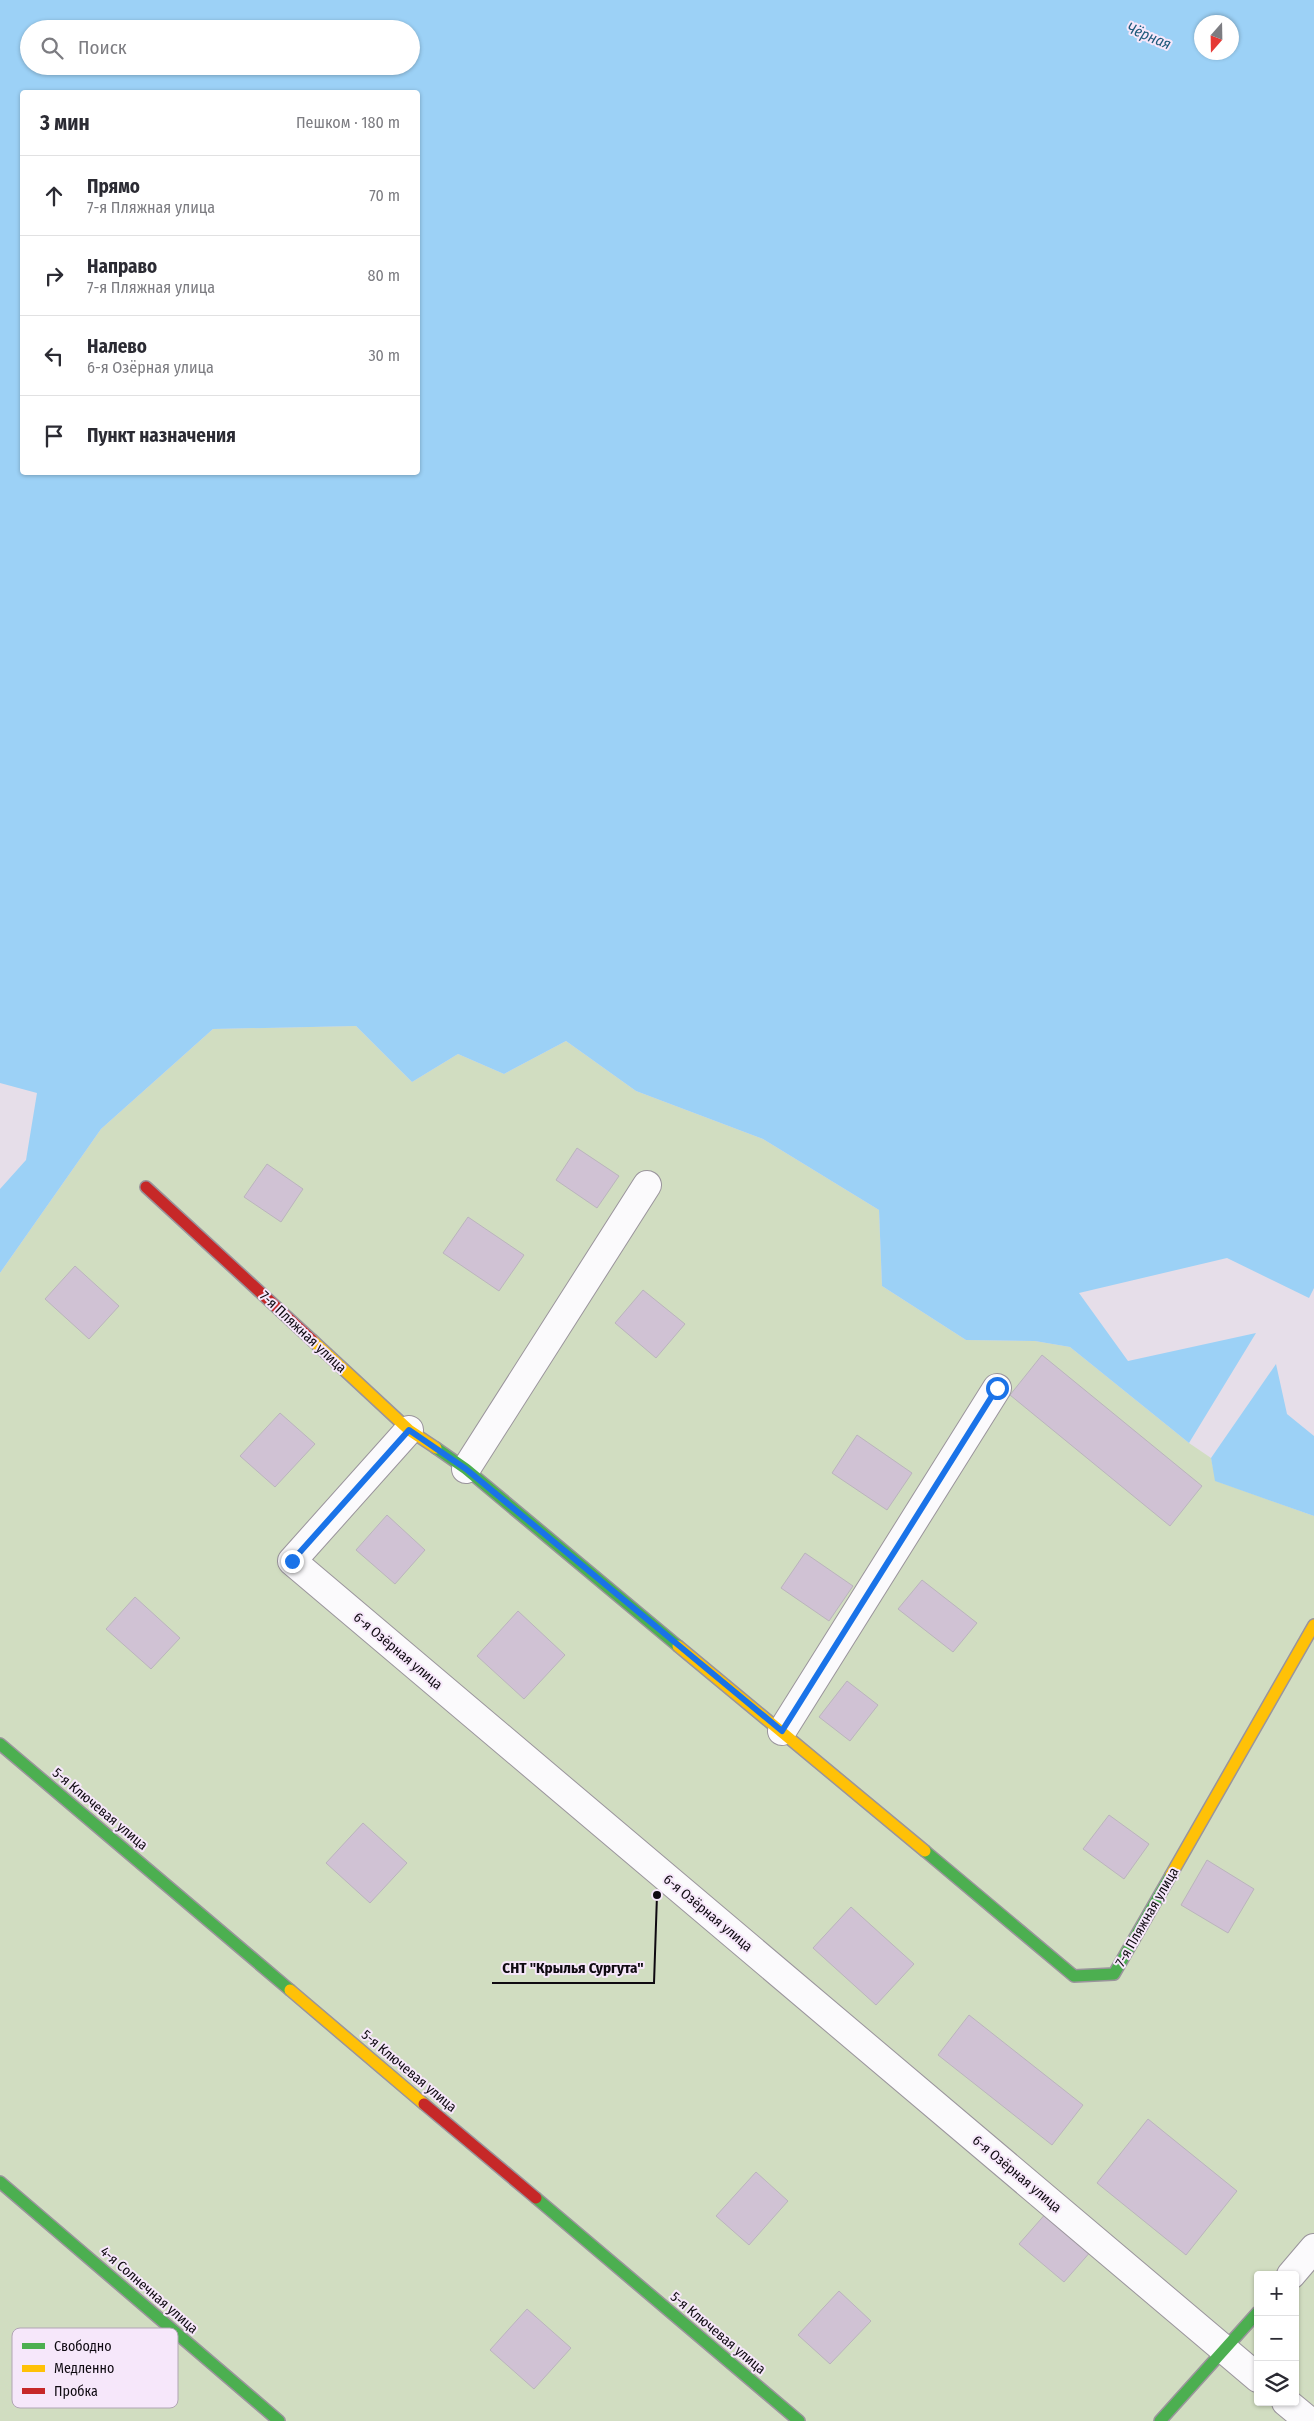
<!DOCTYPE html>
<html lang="ru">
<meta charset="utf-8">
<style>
:root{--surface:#fff;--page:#f2f2f3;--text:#2b2b33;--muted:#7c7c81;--line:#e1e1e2}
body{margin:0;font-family:"Fira Sans Condensed",sans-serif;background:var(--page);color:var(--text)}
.controls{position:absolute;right:15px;bottom:15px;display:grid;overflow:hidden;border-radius:5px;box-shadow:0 1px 4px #0004}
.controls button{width:45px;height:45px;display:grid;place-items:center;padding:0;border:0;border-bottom:1px solid var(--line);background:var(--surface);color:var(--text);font:25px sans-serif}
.compass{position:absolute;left:1194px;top:15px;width:45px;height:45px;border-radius:50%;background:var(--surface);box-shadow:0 1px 4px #0004;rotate:200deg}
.stop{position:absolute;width:15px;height:15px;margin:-11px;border:4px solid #1a73e8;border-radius:50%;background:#fff}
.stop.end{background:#1a73e8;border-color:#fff;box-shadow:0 1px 5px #0008}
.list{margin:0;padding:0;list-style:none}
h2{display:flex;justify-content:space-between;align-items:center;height:65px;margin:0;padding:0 20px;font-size:21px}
h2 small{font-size:16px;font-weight:400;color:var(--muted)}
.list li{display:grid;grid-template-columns:32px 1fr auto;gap:15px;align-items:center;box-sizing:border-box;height:80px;padding:0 20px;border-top:1px solid var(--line)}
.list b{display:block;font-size:19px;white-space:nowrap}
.list p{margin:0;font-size:16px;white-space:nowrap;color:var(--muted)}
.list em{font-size:16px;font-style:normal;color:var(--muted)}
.icon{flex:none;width:28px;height:28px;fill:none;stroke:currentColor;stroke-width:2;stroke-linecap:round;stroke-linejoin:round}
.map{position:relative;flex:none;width:1314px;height:2421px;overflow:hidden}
.search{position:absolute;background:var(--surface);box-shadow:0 1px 4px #0004;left:20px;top:20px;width:400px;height:55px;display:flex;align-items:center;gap:12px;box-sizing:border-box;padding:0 18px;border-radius:28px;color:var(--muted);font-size:19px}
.panel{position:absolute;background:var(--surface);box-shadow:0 1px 4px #0004;left:20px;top:90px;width:400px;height:385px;border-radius:5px}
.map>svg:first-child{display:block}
.green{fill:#d1ddc1;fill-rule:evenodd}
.water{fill:#9cd1f6;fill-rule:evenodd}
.building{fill:#d0c2d4;stroke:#bab4bc}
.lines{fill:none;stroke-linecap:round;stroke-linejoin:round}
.street-casing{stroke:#9a949c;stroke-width:30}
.fast-casing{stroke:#9a949c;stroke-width:14}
.slow-casing{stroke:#9a949c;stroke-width:14}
.jam-casing{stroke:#9a949c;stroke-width:14}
.street{stroke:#fbfafc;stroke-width:28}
.fast{stroke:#4caf50;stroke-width:11}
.slow{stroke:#ffc107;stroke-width:11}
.jam{stroke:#c62828;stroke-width:11}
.route{stroke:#1a73e8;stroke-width:6}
.labels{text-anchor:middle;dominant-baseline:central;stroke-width:4;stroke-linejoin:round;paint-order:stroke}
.street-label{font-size:14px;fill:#0f0a11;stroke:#f6e7fa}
.water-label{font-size:15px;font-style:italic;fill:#1e5a7b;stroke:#f6e7fa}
.key{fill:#f6e7fa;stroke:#b1a5b4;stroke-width:1}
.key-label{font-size:14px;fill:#0f0a11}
.leader{fill:none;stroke:#0f0a11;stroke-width:2}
.callout-dot{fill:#0f0a11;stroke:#f6e7fa;stroke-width:2}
.callout-label{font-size:15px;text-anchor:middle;font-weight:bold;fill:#0f0a11;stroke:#f6e7fa;stroke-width:4;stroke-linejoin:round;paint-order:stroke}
</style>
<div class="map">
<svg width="1314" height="2421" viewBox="0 0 1314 2421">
<rect width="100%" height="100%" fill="#e6dee9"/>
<path class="green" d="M356,1026L412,1082L458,1054L504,1074L566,1041L636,1091L763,1139L879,1210L882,1286L966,1340L1035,1341L1070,1347L1189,1443L1211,1458L1216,1481L1314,1516V2421H0V1273L101,1129L213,1029ZM1258,2275H1295V2402H1258Z"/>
<g class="water">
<path d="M0,0H1314V1288L1309,1298L1227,1258L1079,1293L1128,1361L1256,1333L1189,1443L1070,1347L1035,1341L966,1340L882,1286L879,1210L763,1139L636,1091L566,1041L504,1074L458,1054L412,1082L356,1026L213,1029L101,1129L0,1273V1189L26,1160L37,1093L0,1083ZM1202,22H1232V52H1202ZM29,29H411V66H29ZM22,92H418V472H22Z"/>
<path d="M1276,1364L1287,1414L1314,1436V1516L1215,1481L1211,1458Z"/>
</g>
<g class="building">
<path d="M577,1148L619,1176L597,1208L556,1180Z"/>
<path d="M267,1164L303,1189L281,1222L244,1197Z"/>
<path d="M468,1217L524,1255L499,1291L443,1253Z"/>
<path d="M75,1266L119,1306L89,1339L45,1299Z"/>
<path d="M643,1290L685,1324L656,1358L615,1323Z"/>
<path d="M1042,1355L1202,1486L1170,1526L1010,1395Z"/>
<path d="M280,1413L315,1444L275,1487L240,1456Z"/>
<path d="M857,1435L912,1473L887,1510L832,1473Z"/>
<path d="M387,1515L425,1550L395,1584L356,1550Z"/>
<path d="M805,1553L853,1586L829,1621L781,1588Z"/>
<path d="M922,1580L977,1623L953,1652L898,1609Z"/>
<path d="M135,1597L180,1638L151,1669L106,1629Z"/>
<path d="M518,1611L565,1655L524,1699L477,1656Z"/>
<path d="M847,1681L878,1705L850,1741L819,1717Z"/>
<path d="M1109,1815L1149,1844L1124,1879L1083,1849Z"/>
<path d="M363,1823L407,1863L370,1903L326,1863Z"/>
<path d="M1207,1860L1254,1889L1228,1933L1181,1905Z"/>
<path d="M851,1907L914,1964L876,2005L813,1948Z"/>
<path d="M969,2015L1083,2105L1052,2145L938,2055Z"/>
<path d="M1148,2119L1237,2191L1186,2255L1097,2183Z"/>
<path d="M756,2172L788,2201L749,2245L716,2216Z"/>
<path d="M1048,2211L1092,2250L1064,2282L1019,2244Z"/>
<path d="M839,2291L871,2321L830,2364L798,2335Z"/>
<path d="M527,2309L571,2348L534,2389L490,2350Z"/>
</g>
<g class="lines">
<defs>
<g id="street">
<path d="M409,1430L292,1561L1258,2378"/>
<path d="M466,1469L647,1185"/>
<path d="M782,1731L997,1388"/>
<path d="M1291,2275L1314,2248"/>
<path d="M1286,2402L1309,2421"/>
</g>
<g id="fast">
<path d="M436,1448L466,1469L678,1646"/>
<path d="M0,1744L290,1990"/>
<path d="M925,1851L1074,1976L1114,1974L1171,1875"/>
<path d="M0,2182L279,2421"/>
<path d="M536,2198L799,2421"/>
<path d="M1160,2421L1258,2312"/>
</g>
<g id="slow">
<path d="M312,1340L409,1430L436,1448"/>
<path d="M678,1646L925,1851"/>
<path d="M1171,1875L1314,1625"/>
<path d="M290,1990L424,2104"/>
</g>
<g id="jam">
<path d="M146,1187L312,1340"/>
<path d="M424,2104L536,2198"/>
</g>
</defs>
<use href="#street" class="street-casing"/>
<use href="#fast" class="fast-casing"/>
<use href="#slow" class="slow-casing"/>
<use href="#jam" class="jam-casing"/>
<use href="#street" class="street"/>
<use href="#fast" class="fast"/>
<use href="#slow" class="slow"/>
<use href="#jam" class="jam"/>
</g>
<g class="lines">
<path class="route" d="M292,1561L409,1430L466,1469L782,1731L997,1388"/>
</g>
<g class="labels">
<g class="street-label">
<text transform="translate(303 1332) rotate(43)">7-я Пляжная улица</text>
<text transform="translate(398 1651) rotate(40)">6-я Озёрная улица</text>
<text transform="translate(100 1809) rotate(40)">5-я Ключевая улица</text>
<text transform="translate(708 1913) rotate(40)">6-я Озёрная улица</text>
<text transform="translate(1147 1917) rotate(-60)">7-я Пляжная улица</text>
<text transform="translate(409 2071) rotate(40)">5-я Ключевая улица</text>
<text transform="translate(1017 2174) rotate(40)">6-я Озёрная улица</text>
<text transform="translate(149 2290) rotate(41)">4-я Солнечная улица</text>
<text transform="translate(718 2333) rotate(40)">5-я Ключевая улица</text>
</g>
<g class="water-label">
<text transform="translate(1149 36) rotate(23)">Чёрная</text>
</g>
</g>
<rect x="12" y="2328" width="166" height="80" rx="8" class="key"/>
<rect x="22" y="2343" width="23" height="6" fill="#4caf50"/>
<rect x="22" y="2365" width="23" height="7" fill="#ffc107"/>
<rect x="22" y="2388" width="23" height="6" fill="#c62828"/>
<g class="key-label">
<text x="54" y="2351">Свободно</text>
<text x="54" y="2373">Медленно</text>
<text x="54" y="2396">Пробка</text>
</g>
<path class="leader" d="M657 1895L654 1983H492"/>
<circle class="callout-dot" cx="657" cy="1895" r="5"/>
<g class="callout-label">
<text x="573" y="1973">CНТ "Крылья Сургута"</text>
</g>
</svg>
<div class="controls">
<button>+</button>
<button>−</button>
<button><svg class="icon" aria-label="layers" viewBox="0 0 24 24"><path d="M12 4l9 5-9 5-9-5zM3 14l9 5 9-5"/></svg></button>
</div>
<svg class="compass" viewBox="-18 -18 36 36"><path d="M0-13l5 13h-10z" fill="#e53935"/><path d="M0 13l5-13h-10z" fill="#7c7c81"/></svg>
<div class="stop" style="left:997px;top:1388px"></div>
<div class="stop end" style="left:292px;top:1561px"></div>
<div class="search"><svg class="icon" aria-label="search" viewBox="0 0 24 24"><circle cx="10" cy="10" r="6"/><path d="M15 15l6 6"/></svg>Поиск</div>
<section class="panel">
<h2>3 мин<small>Пешком · 180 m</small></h2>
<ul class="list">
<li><svg class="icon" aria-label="ahead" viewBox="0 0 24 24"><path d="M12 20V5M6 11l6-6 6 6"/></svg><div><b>Прямо</b><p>7-я Пляжная улица</p></div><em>70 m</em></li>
<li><svg class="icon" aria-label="right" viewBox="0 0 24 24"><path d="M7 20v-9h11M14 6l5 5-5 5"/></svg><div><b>Направо</b><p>7-я Пляжная улица</p></div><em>80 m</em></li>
<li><svg class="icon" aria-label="left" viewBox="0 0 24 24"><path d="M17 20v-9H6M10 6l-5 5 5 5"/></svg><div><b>Налево</b><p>6-я Озёрная улица</p></div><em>30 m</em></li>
<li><svg class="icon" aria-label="arrive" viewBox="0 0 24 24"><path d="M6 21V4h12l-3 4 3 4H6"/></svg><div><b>Пункт назначения</b></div></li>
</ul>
</section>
</div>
